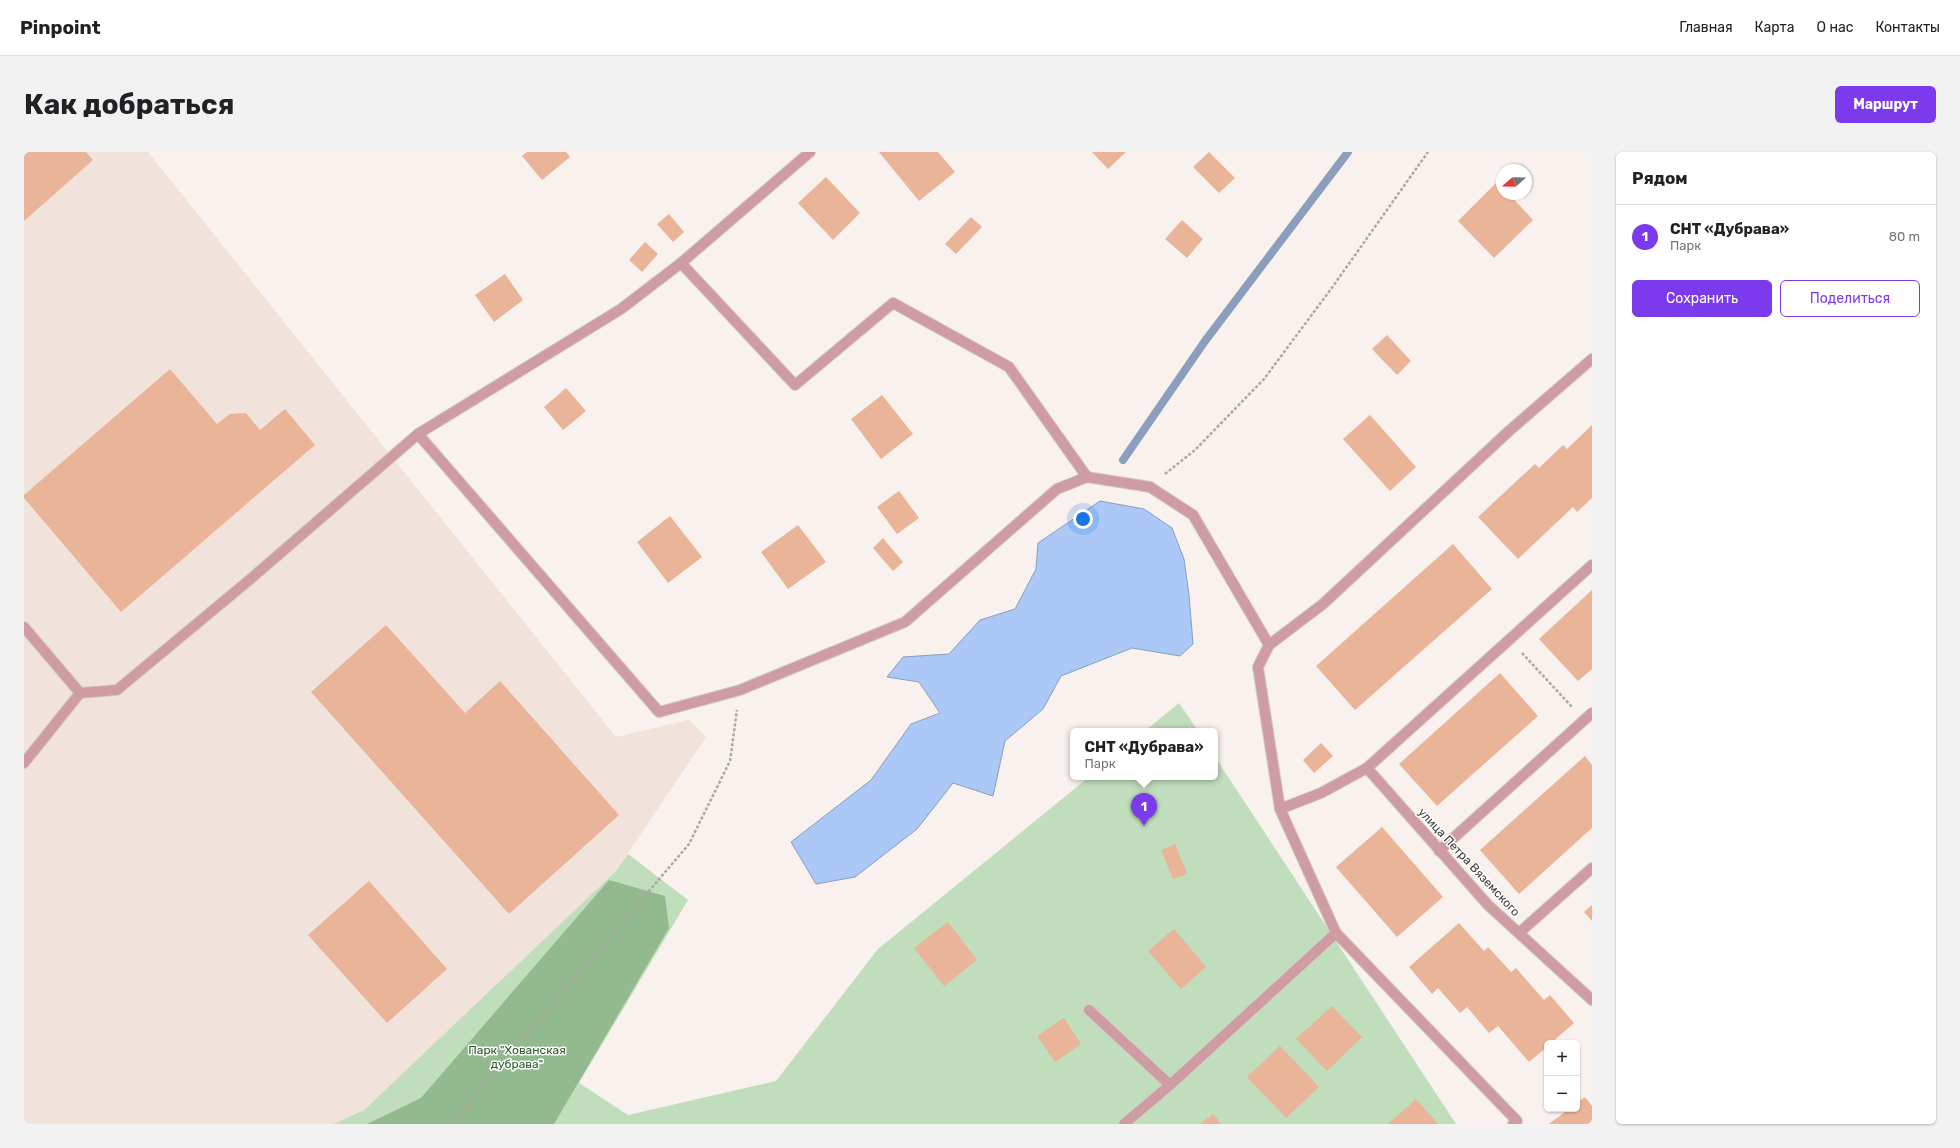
<!DOCTYPE html>
<html lang="ru">
<meta charset="utf-8">
<style>
:root{--surface:#fff;--page:#f2f2f2;--text:#202124;--muted:#757577;--line:#e0e0e0;--accent:#7c3aed}
body{margin:0;font-family:Rubik,sans-serif;background:var(--page);color:var(--text)}
.controls{position:absolute;right:12px;bottom:12px;display:grid;overflow:hidden;border-radius:6px;box-shadow:0 1px 3px #0004}
.controls button{width:36px;height:36px;display:grid;place-items:center;padding:0;border:0;border-bottom:1px solid var(--line);background:var(--surface);color:var(--text);font:20px sans-serif}
.compass{position:absolute;left:1472px;top:12px;width:36px;height:36px;border-radius:50%;background:var(--surface);box-shadow:0 1px 3px #0004;rotate:250deg}
.you{position:absolute;left:1059px;top:367px;width:14px;height:14px;margin:-10px;border:3px solid #fff;border-radius:50%;background:#1a73e8;box-shadow:0 0 0 6px #1a73e833}
.badge{display:grid;place-items:center;width:26px;height:26px;border-radius:50%;background:var(--accent);color:#fff;font-size:13px;font-weight:700}
.pin{position:absolute;translate:-50% -33px;filter:drop-shadow(0 1px 2px #0008)}
.pin::after{content:'';position:absolute;top:21px;width:14px;height:12px;background:inherit;clip-path:polygon(0 0,100% 0,50% 100%)}
.popup{position:absolute;left:1046px;top:576px;width:148px;height:52px;box-sizing:border-box;display:grid;place-content:center;border-radius:6px;background:var(--surface);filter:drop-shadow(0 1px 3px #0005);font-size:13px;white-space:nowrap;color:var(--muted)}
.popup b{font-size:15px;color:var(--text)}
.popup::after{content:'';position:absolute;left:50%;top:100%;margin-left:-8px;border:8px solid transparent;border-top-color:var(--surface)}
.list{margin:0;padding:0;list-style:none}
h2{display:flex;justify-content:space-between;align-items:center;height:52px;margin:0;padding:0 16px;font-size:17px}
h2 small{font-size:13px;font-weight:400;color:var(--muted)}
.list li{display:grid;grid-template-columns:26px 1fr auto;gap:12px;align-items:center;box-sizing:border-box;height:64px;padding:0 16px;border-top:1px solid var(--line)}
.list b{display:block;font-size:15px;white-space:nowrap}
.list p{margin:0;font-size:13px;white-space:nowrap;color:var(--muted)}
.list em{font-size:13px;font-style:normal;color:var(--muted)}
.actions{display:flex;gap:8px;padding:12px 16px}
.actions a{flex:1;padding:9px 0;border:1px solid var(--accent);border-radius:6px;text-align:center;font-size:14px;color:var(--accent)}
.actions .main{background:var(--accent);color:#fff}
.map{position:relative;flex:none;width:1568px;height:972px;overflow:hidden;border-radius:6px}
header{display:flex;align-items:center;gap:24px;box-sizing:border-box;height:56px;padding:0 20px;background:var(--surface);border-bottom:1px solid var(--line)}
header strong{font-size:19px}
nav{display:flex;gap:22px;margin-inline-start:auto;font-size:14px}
.intro{display:flex;align-items:center;justify-content:space-between;box-sizing:border-box;height:96px;padding:0 24px}
h1{margin:0;font-size:28px}
.button{padding:10px 18px;border-radius:6px;background:var(--accent);color:#fff;font-size:14px;font-weight:700}
main{display:flex;gap:24px;padding:0 24px}
aside{flex:1;background:var(--surface);border-radius:6px;box-shadow:0 1px 3px #0004}
.map>svg:first-child{display:block}
.built{fill:#f1e3db}
.green{fill:#c0ddbc}
.forest{fill:#93b98e}
.water{fill:#acc8f7;stroke:#8b9ebe}
.lines{fill:none;stroke-linecap:round;stroke-linejoin:round}
.stream{stroke:#8b9ebe;stroke-width:8}
.building{fill:#e9b498}
.minor-casing{stroke:#d3cdc9;stroke-width:12}
.path{stroke:#aca7a4;stroke-width:2.5;stroke-dasharray:3 2;stroke-linecap:butt}
.minor{stroke:#ce9ca2;stroke-width:10}
.labels{text-anchor:middle;dominant-baseline:central;stroke-width:3;stroke-linejoin:round;paint-order:stroke}
.street-label{font-size:12px;fill:#3d3b39;stroke:#fff}
.park-label{font-size:12px;fill:#285b23;stroke:#fff}
</style>
<header>
<strong>Pinpoint</strong>
<nav><a>Главная</a><a>Карта</a><a>О нас</a><a>Контакты</a></nav>
</header>
<div class="intro"><h1>Как добраться</h1><a class="button">Маршрут</a></div>
<main>
<div class="map">
<svg width="1568" height="972" viewBox="0 0 1568 972">
<rect width="100%" height="100%" fill="#f8f1ed"/>
<path class="built" d="M0,0H124L592,585L665,568L682,585L591,720L340,958L309,972H0Z"/>
<g class="green">
<path d="M1155,551L1174,579H1121Z"/>
<path d="M1191,605L1432,972H309L340,958L591,720L604,702L664,748L555,931L604,963L752,929L854,797L1065,625H1191Z"/>
</g>
<path class="forest" d="M585,728L641,744L645,776L530,972H343L397,946Z"/>
<path class="water" d="M1076,349L1120,357L1148,376L1160,407L1165,443L1169,492L1156,504L1108,496L1037,524L1019,557L981,589L969,644L929,631L893,677L831,725L792,732L767,690L847,628L887,572L916,561L895,530L863,525L879,505L925,502L956,468L991,457L1012,417L1014,391Z"/>
<g class="lines">
<path class="stream" d="M1099,308L1181,189L1324,0"/>
</g>
<g class="building">
<path d="M0,0H62L69,8L0,69Z"/>
<path d="M503,0H542L546,5L518,28L498,4Z"/>
<path d="M855,0H914L931,20L895,49Z"/>
<path d="M1068,0H1102L1084,17Z"/>
<path d="M1185,0L1211,26L1195,41L1169,15Z"/>
<path d="M802,25L836,61L809,88L774,51Z"/>
<path d="M1473,30L1478,35V42H1485L1509,68L1470,106L1434,69Z"/>
<path d="M645,62L660,80L649,90L633,72Z"/>
<path d="M947,65L958,75L932,102L921,92Z"/>
<path d="M1158,68L1179,87L1163,106L1141,87Z"/>
<path d="M621,90L634,102L618,120L605,108Z"/>
<path d="M481,122L499,148L470,170L451,143Z"/>
<path d="M1363,183L1387,209L1373,223L1348,197Z"/>
<path d="M146,217L193,272L206,262L222,261L236,278L261,257L291,293L97,460L0,346V343Z"/>
<path d="M542,236L562,259L539,278L520,255Z"/>
<path d="M858,243L889,282L857,307L827,267Z"/>
<path d="M1346,263L1392,315L1366,339L1319,287Z"/>
<path d="M1568,273V346L1553,360L1549,355L1494,407L1454,365L1511,312L1515,316L1539,293L1543,297Z"/>
<path d="M875,339L895,366L873,382L853,355Z"/>
<path d="M646,364L678,405L644,431L613,390Z"/>
<path d="M774,373L802,410L764,437L737,400Z"/>
<path d="M859,386L879,410L869,419L849,396Z"/>
<path d="M1429,392L1468,437L1331,558L1292,514Z"/>
<path d="M1568,438V517L1554,529L1515,487Z"/>
<path d="M362,473L441,561L476,529L595,663L485,762L287,540Z"/>
<path d="M1476,521L1514,564L1413,654L1375,612Z"/>
<path d="M1297,591L1309,604L1290,621L1279,608Z"/>
<path d="M1561,604L1568,613V676L1495,742L1456,698Z"/>
<path d="M1358,675L1419,745L1373,785L1312,715Z"/>
<path d="M1151,692L1163,722L1149,727L1137,698Z"/>
<path d="M345,729L423,817L363,871L284,783Z"/>
<path d="M1568,753V769L1560,760Z"/>
<path d="M924,770L953,808L920,834L890,796Z"/>
<path d="M1435,771L1460,799L1464,795L1487,820L1492,816L1520,848L1526,843L1550,871L1527,891H1523V895L1505,910L1474,874L1465,881L1443,855L1436,861L1414,836L1408,842L1385,815Z"/>
<path d="M1150,777L1182,815L1157,837L1124,799Z"/>
<path d="M1308,854L1338,885L1303,919L1272,887Z"/>
<path d="M1040,866L1057,892L1031,910L1013,884Z"/>
<path d="M1256,894L1295,935L1262,966L1223,925Z"/>
<path d="M1561,945L1568,954V972H1525L1545,957H1553V951Z"/>
<path d="M1392,947L1414,972H1364Z"/>
<path d="M1189,962L1197,972H1176Z"/>
</g>
<g class="lines">
<defs>
<g id="minor">
<path d="M657,111L771,233L869,151L985,215L1063,325"/>
<path d="M394,282L635,560L716,538L881,470L1033,337L1063,325L1126,335L1169,363L1245,493L1234,515L1256,657L1312,781L1493,969L1489,972"/>
<path d="M0,475L56,541"/>
<path d="M1245,493L1299,452L1485,279L1568,207"/>
<path d="M0,611L56,541L93,538L230,424L394,282L597,157L657,111L786,0"/>
<path d="M1343,616L1464,753L1568,848"/>
<path d="M1256,657L1297,641L1343,616L1568,413"/>
<path d="M1415,699L1568,561"/>
<path d="M1495,781L1568,716"/>
<path d="M1065,858L1146,933"/>
<path d="M1100,972L1146,933L1312,781"/>
</g>
</defs>
<use href="#minor" class="minor-casing"/>
<g class="path">
<path d="M1141,322L1171,298L1240,227L1307,137L1404,0"/>
<path d="M1498,501L1548,555"/>
<path d="M427,972L665,692L706,609L713,558"/>
</g>
<use href="#minor" class="minor"/>
</g>
<g class="labels">
<g class="street-label">
<text transform="translate(1445 710) rotate(47)">улица Петра Вяземского</text>
</g>
<g class="park-label">
<text x="493" y="898">Парк "Хованская<tspan x="493" dy="14">дубрава"</tspan></text>
</g>
</g>
</svg>
<div class="controls">
<button>+</button>
<button>−</button>
</div>
<svg class="compass" viewBox="-18 -18 36 36"><path d="M0-13l5 13h-10z" fill="#e53935"/><path d="M0 13l5-13h-10z" fill="#757577"/></svg>
<div class="you"></div>
<div class="pin badge" style="left:1120px;top:674px">1</div>
<div class="popup"><b>СНТ «Дубрава»</b>Парк</div>
</div>
<aside>
<h2>Рядом<small></small></h2>
<ul class="list">
<li><span class="badge">1</span><div><b>СНТ «Дубрава»</b><p>Парк</p></div><em>80 m</em></li>
</ul>
<div class="actions"><a class="main">Сохранить</a><a>Поделиться</a></div>
</aside>
</main>
